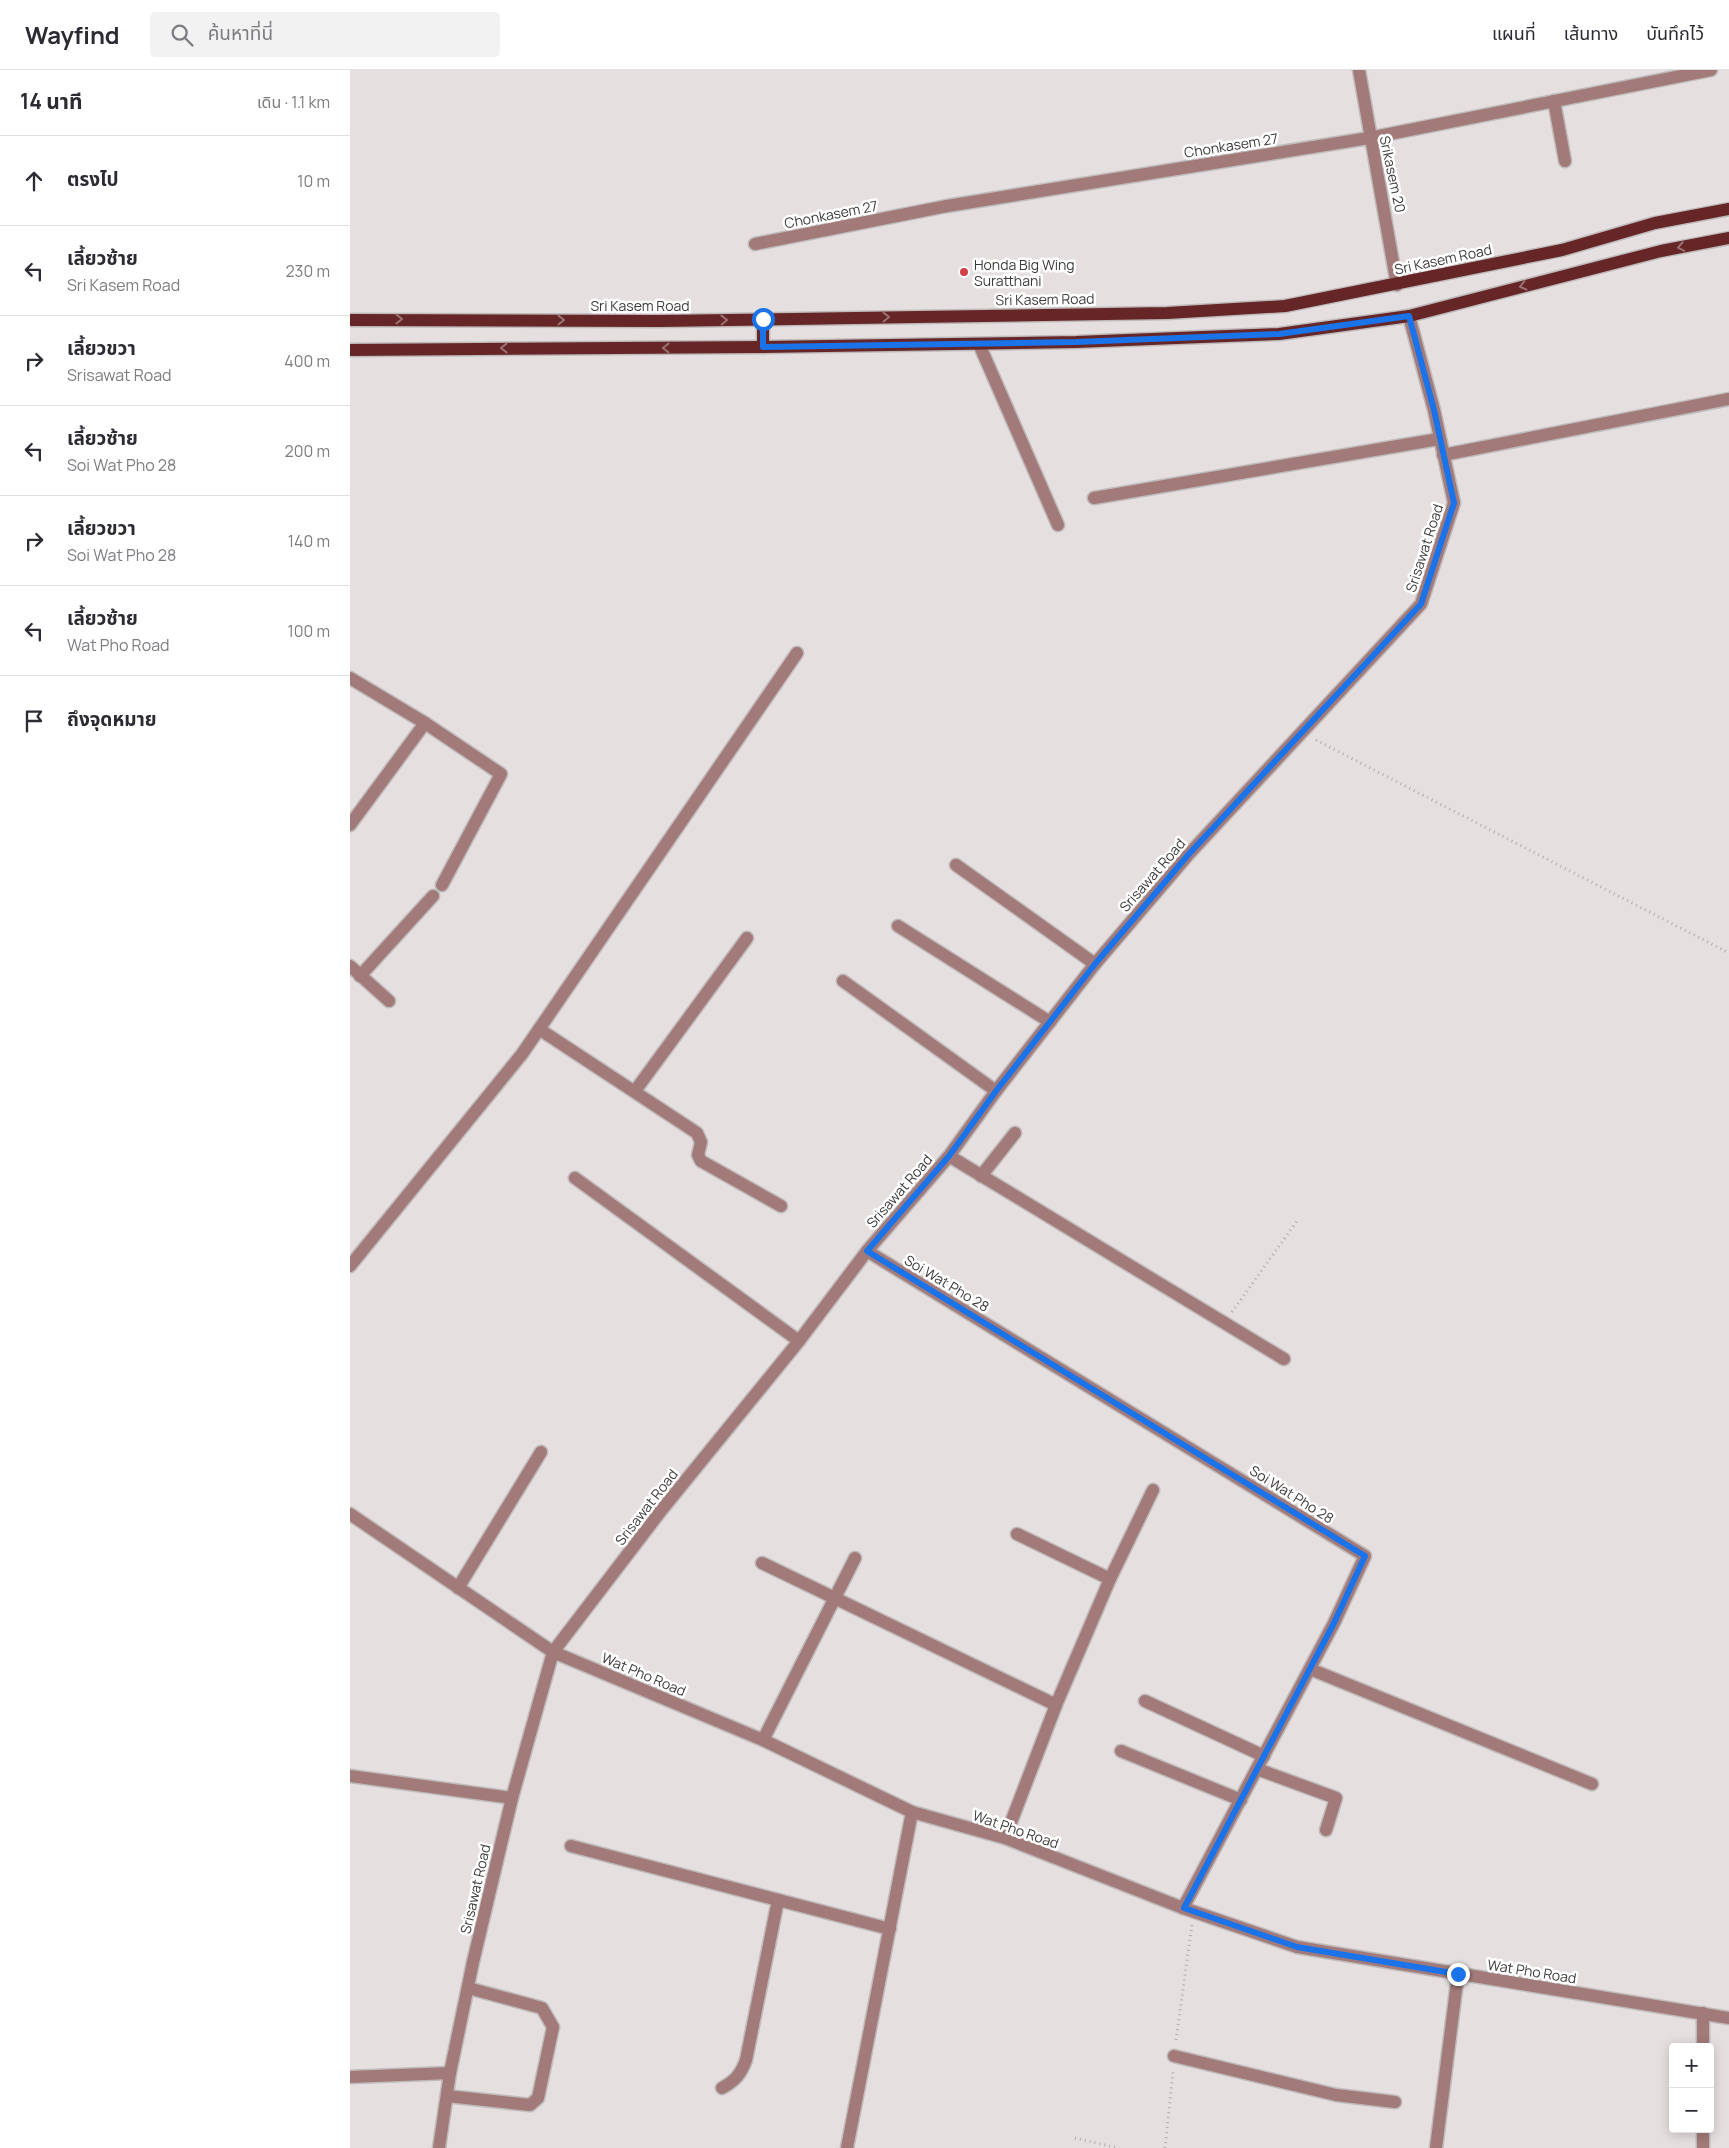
<!DOCTYPE html>
<html lang="th">
<meta charset="utf-8">
<style>
:root{--surface:#fff;--page:#f2f2f3;--text:#2b2b33;--muted:#7c7c81;--line:#e1e1e2}
body{margin:0;font-family:Manrope,"Noto Sans Thai",sans-serif;background:var(--page);color:var(--text)}
.controls{position:absolute;right:15px;bottom:15px;display:grid;overflow:hidden;border-radius:5px;box-shadow:0 2px 12px #0003}
.controls button{width:45px;height:45px;display:grid;place-items:center;padding:0;border:0;border-bottom:1px solid var(--line);background:var(--surface);color:var(--text);font:25px sans-serif}
.stop{position:absolute;width:15px;height:15px;margin:-11px;border:4px solid #1a73e8;border-radius:50%;background:#fff}
.stop.end{background:#1a73e8;border-color:#fff;box-shadow:0 1px 5px #0008}
.list{margin:0;padding:0;list-style:none}
h2{display:flex;justify-content:space-between;align-items:center;height:65px;margin:0;padding:0 20px;font-size:21px}
h2 small{font-size:16px;font-weight:400;color:var(--muted)}
.list li{display:grid;grid-template-columns:32px 1fr auto;gap:15px;align-items:center;box-sizing:border-box;height:90px;padding:0 20px;border-top:1px solid var(--line)}
.list b{display:block;font-size:19px;white-space:nowrap}
.list p{margin:0;font-size:16px;white-space:nowrap;color:var(--muted)}
.list em{font-size:16px;font-style:normal;color:var(--muted)}
.icon{flex:none;width:28px;height:28px;fill:none;stroke:currentColor;stroke-width:2;stroke-linecap:round;stroke-linejoin:round}
.map{position:relative;flex:none;width:1379px;height:2078px;overflow:hidden}
header{display:flex;align-items:center;gap:30px;box-sizing:border-box;height:70px;padding:0 25px;background:var(--surface);border-bottom:1px solid var(--line)}
header strong{font-size:24px}
nav{display:flex;gap:28px;margin-inline-start:auto;font-size:18px}
.search{width:350px;height:45px;background:var(--page);display:flex;align-items:center;gap:12px;box-sizing:border-box;padding:0 18px;border-radius:5px;color:var(--muted);font-size:19px}
main{display:flex}
aside{flex:1;background:var(--surface)}
.map>svg:first-child{display:block}
.lines{fill:none;stroke-linecap:round;stroke-linejoin:round}
.minor-casing{stroke:#c0bbbb;stroke-width:15}
.major-casing{stroke:#c0bbbb;stroke-width:15}
.path{stroke:#b2adad;stroke-width:3;stroke-dasharray:1 4;stroke-linecap:butt}
.minor{stroke:#a27a79;stroke-width:12}
.major{stroke:#662527;stroke-width:12}
.oneway{stroke:#9c7173}
.route{stroke:#1a73e8;stroke-width:6}
.poi-dot{fill:#d1414a;stroke:#fff;stroke-width:2}
.labels{text-anchor:middle;dominant-baseline:central;stroke-width:5;stroke-linejoin:round;paint-order:stroke}
.street-label{font-size:14px;fill:#3d3b3a;stroke:#fff}
.poi-label{font-size:14px;fill:#3d3b3a;stroke:#fff;text-anchor:start}
</style>
<header>
<strong>Wayfind</strong>
<div class="search"><svg class="icon" aria-label="search" viewBox="0 0 24 24"><circle cx="10" cy="10" r="6"/><path d="M15 15l6 6"/></svg>ค้นหาที่นี่</div>
<nav><a>แผนที่</a><a>เส้นทาง</a><a>บันทึกไว้</a></nav>
</header>
<main>
<aside>
<h2>14 นาที<small>เดิน · 1.1 km</small></h2>
<ul class="list">
<li><svg class="icon" aria-label="ahead" viewBox="0 0 24 24"><path d="M12 20V5M6 11l6-6 6 6"/></svg><div><b>ตรงไป</b></div><em>10 m</em></li>
<li><svg class="icon" aria-label="left" viewBox="0 0 24 24"><path d="M17 20v-9H6M10 6l-5 5 5 5"/></svg><div><b>เลี้ยวซ้าย</b><p>Sri Kasem Road</p></div><em>230 m</em></li>
<li><svg class="icon" aria-label="right" viewBox="0 0 24 24"><path d="M7 20v-9h11M14 6l5 5-5 5"/></svg><div><b>เลี้ยวขวา</b><p>Srisawat Road</p></div><em>400 m</em></li>
<li><svg class="icon" aria-label="left" viewBox="0 0 24 24"><path d="M17 20v-9H6M10 6l-5 5 5 5"/></svg><div><b>เลี้ยวซ้าย</b><p>Soi Wat Pho 28</p></div><em>200 m</em></li>
<li><svg class="icon" aria-label="right" viewBox="0 0 24 24"><path d="M7 20v-9h11M14 6l5 5-5 5"/></svg><div><b>เลี้ยวขวา</b><p>Soi Wat Pho 28</p></div><em>140 m</em></li>
<li><svg class="icon" aria-label="left" viewBox="0 0 24 24"><path d="M17 20v-9H6M10 6l-5 5 5 5"/></svg><div><b>เลี้ยวซ้าย</b><p>Wat Pho Road</p></div><em>100 m</em></li>
<li><svg class="icon" aria-label="arrive" viewBox="0 0 24 24"><path d="M6 21V4h12l-3 4 3 4H6"/></svg><div><b>ถึงจุดหมาย</b></div></li>
</ul>
</aside>
<div class="map">
<svg width="1379" height="2078" viewBox="0 0 1379 2078">
<rect width="100%" height="100%" fill="#e5dfdf"/>
<g class="lines">
<defs>
<g id="minor">
<path d="M1009,0L1047,215"/>
<path d="M1204,31L1215,91"/>
<path d="M405,174L597,136L1019,68L1361,0"/>
<path d="M629,274L708,455"/>
<path d="M1093,385L1379,329"/>
<path d="M744,428L1089,369"/>
<path d="M0,608L75,653L0,755"/>
<path d="M75,653L151,704L92,815"/>
<path d="M606,795L745,894"/>
<path d="M548,856L700,952"/>
<path d="M0,896L39,931"/>
<path d="M10,906L83,826"/>
<path d="M493,911L646,1021"/>
<path d="M189,959L347,1063L351,1072L348,1085L351,1091L431,1136"/>
<path d="M285,1021L397,868"/>
<path d="M599,1086L934,1289"/>
<path d="M631,1106L665,1063"/>
<path d="M225,1108L449,1271"/>
<path d="M517,1181L1015,1486L984,1553L833,1838"/>
<path d="M0,1196L172,984L447,583"/>
<path d="M0,1444L203,1582L413,1670L562,1742L655,1768L833,1838L947,1877L1379,1948"/>
<path d="M667,1464L760,1509"/>
<path d="M412,1493L706,1635"/>
<path d="M108,1518L191,1382"/>
<path d="M960,1599L1242,1714"/>
<path d="M795,1631L914,1686"/>
<path d="M413,1670L505,1488"/>
<path d="M771,1681L891,1730"/>
<path d="M907,1699L986,1728L976,1760"/>
<path d="M0,1706L162,1728"/>
<path d="M655,1768L706,1635L760,1509L803,1420"/>
<path d="M221,1776L540,1859"/>
<path d="M1353,1943V1977"/>
<path d="M824,1986L986,2025L1045,2032"/>
<path d="M0,2007L100,2003"/>
<path d="M372,2018C385,2011 391,2004 396,1990L428,1830"/>
<path d="M97,2026L180,2035L188,2028L203,1957L192,1938L118,1918"/>
<path d="M1353,2059V2078"/>
<path d="M89,2078L100,2003L123,1892L162,1728L203,1582L310,1442L449,1271L517,1181L599,1086L646,1021L745,894L838,785L1071,534L1104,433L1084,340L1059,246"/>
<path d="M497,2078L562,1742"/>
<path d="M1086,2078L1108,1904"/>
</g>
<g id="major">
<path d="M413,249V277"/>
<path d="M0,250L309,251L568,247L817,243L935,236L1212,180L1305,153L1379,139"/>
<path d="M0,280L413,277L726,272L929,264L1059,246L1311,181L1379,168"/>
</g>
</defs>
<use href="#minor" class="minor-casing"/>
<use href="#major" class="major-casing"/>
<g class="path">
<path d="M966,670L1379,883"/>
<path d="M882,1242L947,1151"/>
<path d="M826,1970L842,1855"/>
<path d="M725,2068L768,2078"/>
<path d="M815,2078L823,2002"/>
</g>
<use href="#minor" class="minor"/>
<use href="#major" class="major"/>
</g>
<defs><path id="oneway-chevron" d="M-2-3.5L2.5 0L-2 3.5" fill="none" stroke-width="1.6" stroke-linecap="round" stroke-linejoin="round" transform="scale(1.25)"/></defs>
<g class="oneway">
<use href="#oneway-chevron" transform="translate(1331 177) rotate(169)"/>
<use href="#oneway-chevron" transform="translate(1173 216) rotate(166)"/>
<use href="#oneway-chevron" transform="translate(536 247) rotate(-1)"/>
<use href="#oneway-chevron" transform="translate(49 249)"/>
<use href="#oneway-chevron" transform="translate(211 250)"/>
<use href="#oneway-chevron" transform="translate(374 250) rotate(-1)"/>
<use href="#oneway-chevron" transform="translate(154 278) rotate(180)"/>
<use href="#oneway-chevron" transform="translate(316 278) rotate(180)"/>
</g>
<g class="lines">
<path class="route" d="M413,249V277L726,272L929,264L1059,246L1084,340L1104,433L1071,534L838,785L745,894L646,1021L599,1086L517,1181L1015,1486L984,1553L834,1838L947,1877L1108,1904"/>
</g>
<circle class="poi-dot" cx="614" cy="202" r="5"/>
<g class="labels">
<g class="street-label">
<text transform="translate(881 75) rotate(-9)">Chonkasem 27</text>
<text transform="translate(1043 104) rotate(78)">Srikasem 20</text>
<text transform="translate(481 144) rotate(-11)">Chonkasem 27</text>
<text transform="translate(1093 189) rotate(-12)">Sri Kasem Road</text>
<text transform="translate(695 229) rotate(-1)">Sri Kasem Road</text>
<text x="290" y="235">Sri Kasem Road</text>
<text transform="translate(1074 478) rotate(-72)">Srisawat Road</text>
<text transform="translate(802 805) rotate(-49)">Srisawat Road</text>
<text transform="translate(549 1121) rotate(-49)">Srisawat Road</text>
<text transform="translate(597 1213) rotate(31)">Soi Wat Pho 28</text>
<text transform="translate(942 1424) rotate(32)">Soi Wat Pho 28</text>
<text transform="translate(296 1437) rotate(-52)">Srisawat Road</text>
<text transform="translate(294 1604) rotate(23)">Wat Pho Road</text>
<text transform="translate(666 1759) rotate(19)">Wat Pho Road</text>
<text transform="translate(125 1819) rotate(-77)">Srisawat Road</text>
<text transform="translate(1182 1901) rotate(9)">Wat Pho Road</text>
</g>
<g class="poi-label">
<text x="624" y="194">Honda Big Wing<tspan x="624" dy="16">Suratthani</tspan></text>
</g>
</g>
</svg>
<div class="controls">
<button>+</button>
<button>−</button>
</div>
<div class="stop" style="left:413px;top:249px"></div>
<div class="stop end" style="left:1108px;top:1904px"></div>
</div>
</main>
